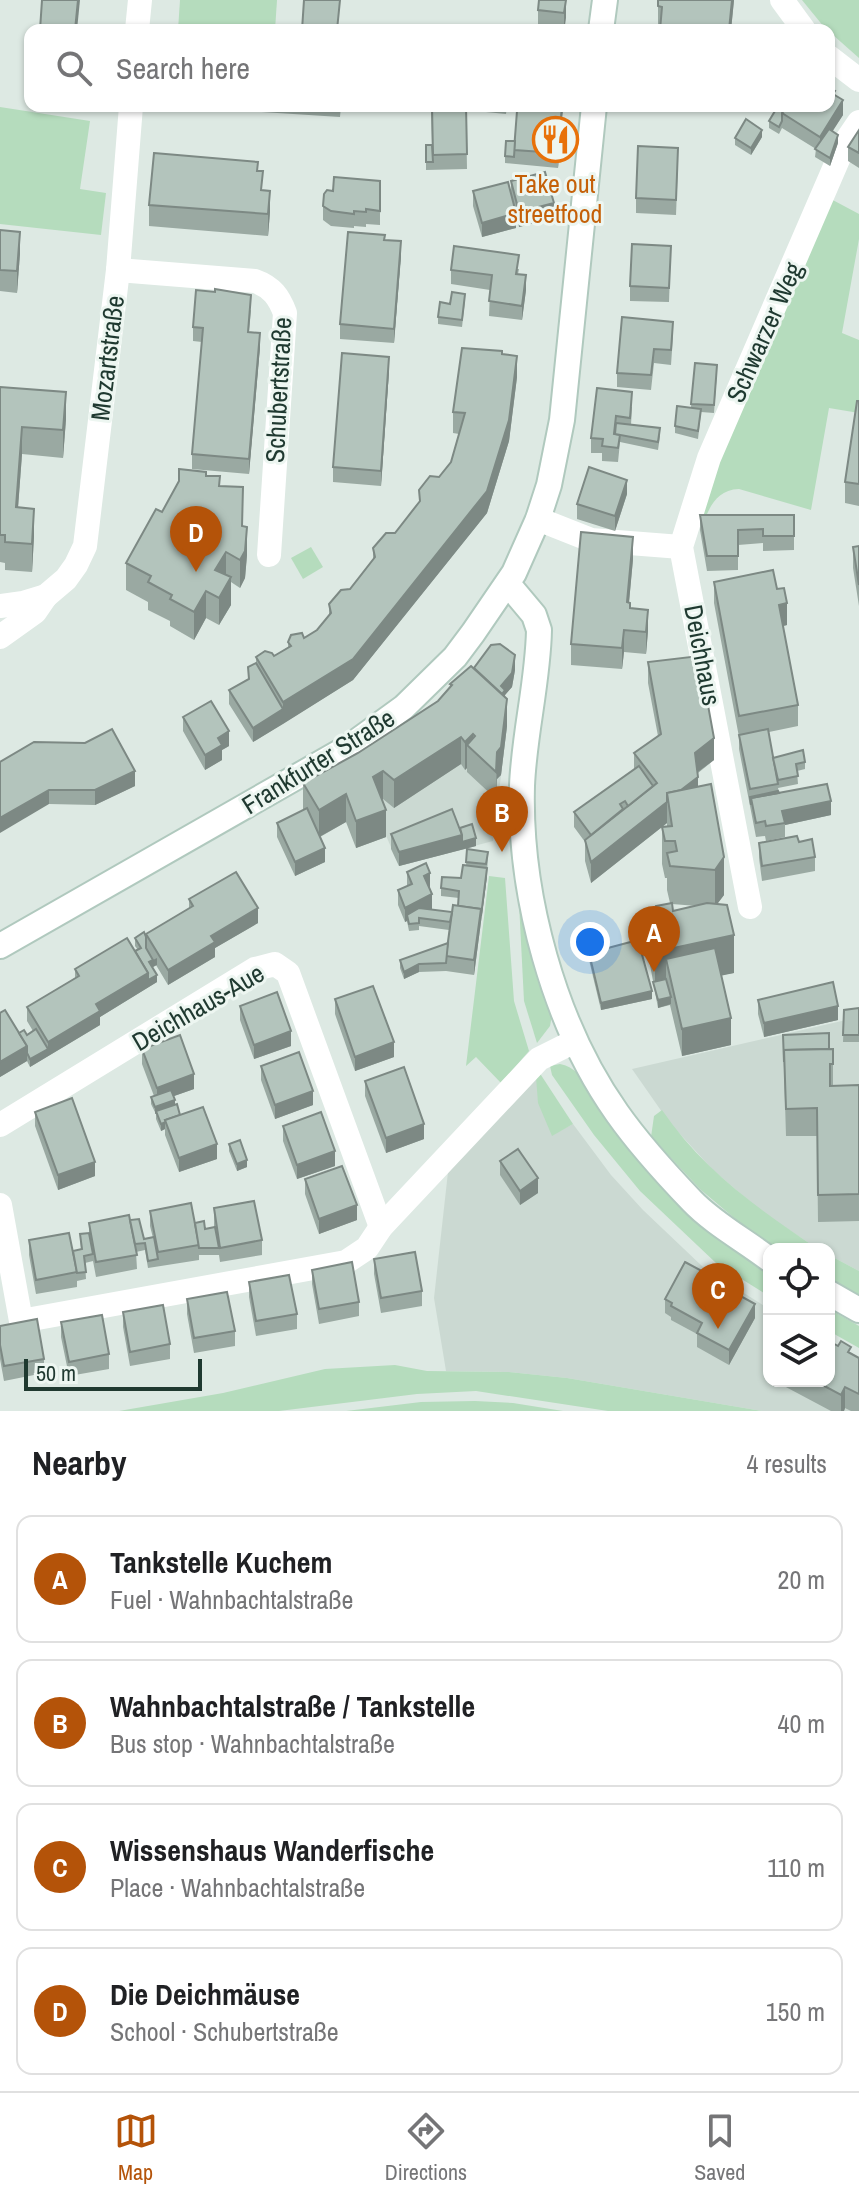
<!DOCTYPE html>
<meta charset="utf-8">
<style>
:root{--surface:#fff;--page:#f6f6f6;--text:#202124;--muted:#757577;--line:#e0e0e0;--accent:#b45309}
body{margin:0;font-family:"Archivo Narrow",sans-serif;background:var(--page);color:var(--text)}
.controls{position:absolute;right:24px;bottom:24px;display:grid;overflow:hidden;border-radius:16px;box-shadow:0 2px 6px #0004}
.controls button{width:72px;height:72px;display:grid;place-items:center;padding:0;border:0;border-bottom:2px solid var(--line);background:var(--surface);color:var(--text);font:40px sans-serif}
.scale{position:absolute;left:24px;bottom:20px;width:178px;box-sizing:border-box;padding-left:8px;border:4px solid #1f3930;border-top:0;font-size:22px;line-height:28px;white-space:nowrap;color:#1f3930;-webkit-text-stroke:6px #edf6f1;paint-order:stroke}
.you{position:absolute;left:590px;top:942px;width:28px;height:28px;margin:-20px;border:6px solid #fff;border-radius:50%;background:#1a73e8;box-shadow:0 0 0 12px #1a73e833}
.badge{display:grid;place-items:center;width:52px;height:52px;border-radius:50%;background:var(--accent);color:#fff;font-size:26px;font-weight:700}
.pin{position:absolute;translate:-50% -66px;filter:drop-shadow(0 2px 4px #0008)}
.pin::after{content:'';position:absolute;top:42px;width:28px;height:24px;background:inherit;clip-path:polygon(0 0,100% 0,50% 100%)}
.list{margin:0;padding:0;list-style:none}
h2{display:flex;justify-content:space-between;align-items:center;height:104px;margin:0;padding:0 32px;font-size:34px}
h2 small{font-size:26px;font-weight:400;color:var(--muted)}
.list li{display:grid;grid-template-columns:52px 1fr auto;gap:24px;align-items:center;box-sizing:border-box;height:128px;margin:0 16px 16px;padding:0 16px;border:2px solid var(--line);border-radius:16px}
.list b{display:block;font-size:30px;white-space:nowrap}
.list p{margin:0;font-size:26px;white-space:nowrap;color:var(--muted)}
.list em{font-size:26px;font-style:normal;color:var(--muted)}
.icon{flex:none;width:44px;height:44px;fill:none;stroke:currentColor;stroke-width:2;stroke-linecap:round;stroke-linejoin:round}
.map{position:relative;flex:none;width:859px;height:1411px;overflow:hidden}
.search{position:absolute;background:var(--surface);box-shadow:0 2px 6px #0004;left:24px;right:24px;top:24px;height:88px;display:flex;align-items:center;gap:20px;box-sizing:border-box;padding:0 28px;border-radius:16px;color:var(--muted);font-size:30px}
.sheet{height:680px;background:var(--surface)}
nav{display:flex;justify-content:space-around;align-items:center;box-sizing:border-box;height:112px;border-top:2px solid var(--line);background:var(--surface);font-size:22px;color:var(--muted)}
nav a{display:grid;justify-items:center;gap:4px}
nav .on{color:var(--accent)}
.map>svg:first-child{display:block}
.built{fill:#cbd9d2}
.green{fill:#b5dcbd}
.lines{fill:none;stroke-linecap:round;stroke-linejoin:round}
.secondary-casing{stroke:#b0c9be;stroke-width:28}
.street{stroke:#fff;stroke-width:24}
.secondary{stroke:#fff;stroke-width:24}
.wall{fill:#9aa9a2;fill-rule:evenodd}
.shaded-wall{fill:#7d8984}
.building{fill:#b3c4bc;stroke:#7d8984;stroke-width:2}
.labels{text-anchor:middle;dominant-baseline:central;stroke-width:6;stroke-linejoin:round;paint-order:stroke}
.food-label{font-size:26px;fill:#c56008;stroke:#edf6f1}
.street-label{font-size:26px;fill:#1f3930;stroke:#edf6f1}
</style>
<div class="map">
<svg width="859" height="1411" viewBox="0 0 859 1411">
<rect width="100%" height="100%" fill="#dde9e3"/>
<g class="built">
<path d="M507,726L493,841L399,866L373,805L427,734Z"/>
<path d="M859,1017V1271L829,1255V1249H818L762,1212L713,1170L669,1122L632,1069Z"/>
<path d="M536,1077L552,1135L573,1124L611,1175L643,1210L703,1267L769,1309V1381H829L859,1411H762L567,1378L509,1372L446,1371L434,1298L448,1172Z"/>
</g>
<g class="green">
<path d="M180,0H277L275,30H178Z"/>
<path d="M802,0H859V58L824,27Z"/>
<path d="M0,107L90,121L80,189L106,193L101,235L0,224Z"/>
<path d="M829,198L859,214V239L842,333L859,340V413L829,408L811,510L739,489C714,490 709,510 700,530L703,484Z"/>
<path d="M311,547L323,567L303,579L291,558Z"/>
<path d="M489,876L505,878L514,1001L529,1051L501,1083L476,1057L466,1066Z"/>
<path d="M519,903L552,1015L550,1026L537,1043L524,1001Z"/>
<path d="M560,1064C587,1069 598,1108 613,1128C655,1187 710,1234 769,1275V1296L716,1263L640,1191L594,1135L552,1075L550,1066Z"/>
<path d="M539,1072L573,1124L552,1136L538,1103L536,1077Z"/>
<path d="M662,1110C702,1169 759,1210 818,1249H775L758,1238L701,1190L651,1137L654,1116Z"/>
<path d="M829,1255L859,1271V1299L829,1282Z"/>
<path d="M829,1309L859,1326V1348L829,1331Z"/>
<path d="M395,1365L427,1371L509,1372L567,1378L762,1411H608L476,1391L417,1394L279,1411H119L223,1393L325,1369Z"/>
<path d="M475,1401L513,1403L563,1411H346L421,1402Z"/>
</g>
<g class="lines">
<defs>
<g id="secondary">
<path d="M601,30L605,0"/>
<path d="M508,584L534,615L539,630C538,682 524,734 522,786C519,895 554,1024 617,1113C636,1140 669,1177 692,1201C713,1223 744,1240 769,1259"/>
<path d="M0,946L349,747L404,707L455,657L473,633L514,573L538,519L549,485L562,420L594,106"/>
<path d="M829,1293L859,1310"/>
</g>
</defs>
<use href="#secondary" class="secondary-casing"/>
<g class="street">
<path d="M782,0L804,30"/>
<path d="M137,30L140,0"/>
<path d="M829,57L859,80"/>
<path d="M118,270L255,281C272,287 279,297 285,313L269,555"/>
<path d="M538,519L591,540L681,547"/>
<path d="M0,606L23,603L46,596"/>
<path d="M0,637L35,612L46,596L66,579L76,565L85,546L118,270L131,106"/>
<path d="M750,907L681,547L709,458L846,141L859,122"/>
<path d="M0,1125L255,969L275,964L288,973L381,1227"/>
<path d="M0,1205L21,1321L346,1262L367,1248L381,1227L539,1059L575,1041"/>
</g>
<use href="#secondary" class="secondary"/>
</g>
<g class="wall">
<path d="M566,0L565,30H538V10Z"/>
<path d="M734,0L731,30H660V28H658V6Z"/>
<path d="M835,95L843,115L832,131L838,143L830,166L815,157L816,149L782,128L779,134L769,128V121L778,106Z"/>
<path d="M170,106H341L340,117Z"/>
<path d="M431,106H507L506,114L466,110L467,169L426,170V153L432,145Z"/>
<path d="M508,106H563L558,168L505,163V156L515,141L522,107Z"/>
<path d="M859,130V168L848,161V147Z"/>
<path d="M762,137L751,155L735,145V138Z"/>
<path d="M678,163L676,215L636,213V198Z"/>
<path d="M380,181V225L366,224V227L354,226V228L331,226L323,220V206L333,191Z"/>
<path d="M511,181L554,218L519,227L516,214V228L482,237L473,206V191L511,195Z"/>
<path d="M263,190L270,212L268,236L149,226V205Z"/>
<path d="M0,230L20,253L17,293L0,291Z"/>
<path d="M385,240L401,256L394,343L340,339V324Z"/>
<path d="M671,246L669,302L630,301V286Z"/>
<path d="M519,269L518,274L526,290L522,320L489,316L490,290L451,284V270Z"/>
<path d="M465,301L462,327L438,324V317L450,304Z"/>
<path d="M251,310L249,332L260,347L249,474L192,469V454L202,342L193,341V327Z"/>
<path d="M673,336L671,365L654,363L651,390L617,387V373Z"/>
<path d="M502,354L517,377L509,441L487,513L353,680L253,742L229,704V690L248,679L256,663V657L274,656L288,647V642L304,638L317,630L329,615V604L350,589L373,559V548L395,533L419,503V490L439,477L451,462L459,434L453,433V412Z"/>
<path d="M695,363L717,372L714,413L701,412L698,439L675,433V426L691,407Z"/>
<path d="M389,371L381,486L333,482V467Z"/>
<path d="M0,387L66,419L63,458L22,454L18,507L34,536L32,572L5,570V563L0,562Z"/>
<path d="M597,388L632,407L631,425L660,436L658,450L620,442L618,462L602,461V453H591V438Z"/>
<path d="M859,401V506L845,503V482Z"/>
<path d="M206,476L220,486L243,526L247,555L245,578L240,588L231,582V605L219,625L206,618L194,640L170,626V621L148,610V602L126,590V563L162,512Z"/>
<path d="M627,494L615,531L577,519V504Z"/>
<path d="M700,515H794V550L763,551V543L738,545V570L707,571L700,530Z"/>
<path d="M859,546V606L853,568V547Z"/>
<path d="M633,559L629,602L630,608L648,631L646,654L624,652L622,669L571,665V644Z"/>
<path d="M714,582L777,589L787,625L783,626L798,705V726L769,732L773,758L805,762V769L797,771L798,784L778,788L779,793L831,815L785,825V837L766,841L765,836L756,837L739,749V737L714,603Z"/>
<path d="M648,662L714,760L698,773V787L724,895L717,904L734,973L721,975L731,1045L682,1056L670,1005L658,1008L648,954V917L656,915V906L670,903L667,890V878H665L662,864V827L667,826V823L591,883L585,861V842L574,827V812L634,770V753L658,736L648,683ZM672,904L697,906L673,911Z"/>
<path d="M474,668L515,670L512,687L505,695L507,726L501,775L497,779L496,799L467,772V768L465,770L461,764L394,808L383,799H382L386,837L356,848L346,822L320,837L325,862L295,876L277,837V823L303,810V783L358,753L438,701L450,688V684Z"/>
<path d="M183,717L229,746L222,750V760L205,770L183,731Z"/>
<path d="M0,762L135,786L95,805L49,804Z"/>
<path d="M460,828L476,846L399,866L391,849V834Z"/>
<path d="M799,842L815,857V871L762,881L759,858V843Z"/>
<path d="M467,849L488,852L487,876L474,975L446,971L419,972L404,979L400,968V960L448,943L449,930L419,926V930L409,931L407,921L405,922L398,905V890L407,886V872L430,888H429L432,909L430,910L452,912L458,906L459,898L441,896V888L461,878L466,866Z"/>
<path d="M189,899L258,923L215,948V957L168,985L156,965L153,967L157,982L100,1017V1025L30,1067L27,1061L0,1077V1013L19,1033L27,1035L33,1031L27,1021V1007L75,978V969L138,950L135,946V938L146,937V934L189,908Z"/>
<path d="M589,953L652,999L601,1010L589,960Z"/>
<path d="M335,999L394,1057L355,1071L335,1014Z"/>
<path d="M758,1000L838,1020L764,1037L758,1014Z"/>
<path d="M240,1006L291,1046L254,1059L240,1020Z"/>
<path d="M859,1008V1042H843L844,1010Z"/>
<path d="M783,1035L829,1049H833V1086L859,1085V1221L818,1222L817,1136H786Z"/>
<path d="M142,1049L194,1089L174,1096L175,1104L180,1115L217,1159L179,1172L165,1135V1129L161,1131L156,1119V1114L151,1104V1097L154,1096L142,1064Z"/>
<path d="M261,1066L313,1105L275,1119L261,1080Z"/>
<path d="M365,1081L424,1139L386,1153L365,1096Z"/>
<path d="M35,1112L95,1176L58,1190L35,1126Z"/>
<path d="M283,1126L335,1166L297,1179L283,1141Z"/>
<path d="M229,1144L247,1167L237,1171L229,1151Z"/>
<path d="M500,1161L538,1193L520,1205L500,1175Z"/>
<path d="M305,1179L357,1220L319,1234L305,1194Z"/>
<path d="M214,1208L262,1240V1255L220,1262L219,1255H199V1260L148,1268L145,1250L136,1252L137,1269L96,1277L93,1261L85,1263L86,1279L77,1281V1287L36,1294L29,1255V1240L73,1251L81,1249L80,1234L89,1233V1223L130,1220L144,1239L153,1238L150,1226V1211L195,1223L205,1229L214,1227Z"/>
<path d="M374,1259L422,1291V1306L381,1313L374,1274Z"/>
<path d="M312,1270L359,1302V1316L319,1324L312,1284Z"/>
<path d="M249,1282L297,1314V1329L256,1336L249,1297Z"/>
<path d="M726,1288L755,1318L729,1365L697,1347V1334L671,1320V1317L665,1313V1299Z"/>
<path d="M187,1299L235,1331V1346L194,1353L187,1314Z"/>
<path d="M123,1312L170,1344V1359L130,1366L123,1327Z"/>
<path d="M61,1322L109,1354V1369L69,1376L61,1337Z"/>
<path d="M0,1326L44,1359V1373L4,1381L0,1359Z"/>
<path d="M851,1353L859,1358V1411H851L845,1408L844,1411H831L784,1386V1381H829Z"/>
</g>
<g class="shaded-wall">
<path d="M78,0H80L77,30H75Z"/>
<path d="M566,0V18L564,30V13Z"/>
<path d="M732,0H734L731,30H729Z"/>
<path d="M843,100V115L820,151V137Z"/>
<path d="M562,106H563L558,168V153Z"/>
<path d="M762,130V137L751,155V148Z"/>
<path d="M838,135V143L830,166V158Z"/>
<path d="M270,191V212L268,236V214Z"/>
<path d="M554,203V218L519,227V212Z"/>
<path d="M516,213V228L482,237V223Z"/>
<path d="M20,232V253L17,293V271Z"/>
<path d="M401,241V256L394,343V329Z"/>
<path d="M526,275V290L522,320V306Z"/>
<path d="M260,333V347L249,474V459Z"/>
<path d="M517,356V377L509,441L487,513L353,680L283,724V702L353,659Z"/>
<path d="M389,357V371L381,486V471Z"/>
<path d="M66,392V419L63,458V430Z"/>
<path d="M22,427V454L16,535V507Z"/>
<path d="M627,480V494L615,531V516Z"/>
<path d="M34,509V536L32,572V544Z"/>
<path d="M247,527V555L245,578L240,588V560Z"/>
<path d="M633,537V559L627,624V602Z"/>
<path d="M226,552V579L215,597V570Z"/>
<path d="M231,577V605L219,625V598Z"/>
<path d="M206,591V618L194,640V612Z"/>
<path d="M787,603V625L779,627V605Z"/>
<path d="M648,610V631L646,654V632Z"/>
<path d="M624,630V652L622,669V648Z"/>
<path d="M515,655V670L512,687L505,695V705L495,715L501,686Z"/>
<path d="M507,699V726L501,775L497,779L496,799L497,752Z"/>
<path d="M283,709V724L253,742V728Z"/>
<path d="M229,731V746L222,750V760L205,770V755L218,738Z"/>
<path d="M473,734V751L467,745V768L465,770V742Z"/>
<path d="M461,737V764L394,808V780Z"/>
<path d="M714,738V760L695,774V753Z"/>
<path d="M135,771V786L95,805V790Z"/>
<path d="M383,771V799L373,804V777Z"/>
<path d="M698,777V798L668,801Z"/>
<path d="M49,790V804L0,833V818Z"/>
<path d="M346,794V822L319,837V810Z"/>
<path d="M831,801V815L785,825L782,811Z"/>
<path d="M667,802V823L591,883V862Z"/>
<path d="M386,810V837L356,848V821Z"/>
<path d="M462,835L476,838V846L399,866V852Z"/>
<path d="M325,848V862L295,876V862Z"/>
<path d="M724,857V895L715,907V870Z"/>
<path d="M487,868V876L474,975V960Z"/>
<path d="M430,873V888L424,890V876Z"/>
<path d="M432,894V909L408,920L407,915V921L405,922V908Z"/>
<path d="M258,908V923L215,948V957L168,985V970L211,936Z"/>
<path d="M734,935V973L672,986L666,959V987L655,989V952Z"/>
<path d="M157,958V965L149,969V962Z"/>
<path d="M419,964V972L404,979V972Z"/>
<path d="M148,973L157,975V982L100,1017V1025L30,1067V1059L48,1049V1042L96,1004Z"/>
<path d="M652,991V999L601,1010V1003Z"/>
<path d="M671,997V1004L658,1008V1000Z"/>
<path d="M838,1006V1020L764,1037V1023Z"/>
<path d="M731,1018V1045L682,1056V1029Z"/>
<path d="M291,1031V1046L254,1059V1045Z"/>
<path d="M394,1042V1057L355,1071V1057Z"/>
<path d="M27,1046V1061L0,1077V1062Z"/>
<path d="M194,1074V1089L157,1102V1088Z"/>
<path d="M313,1091V1105L275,1119V1105Z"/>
<path d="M175,1100V1107L155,1114V1107Z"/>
<path d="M165,1122V1129L161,1131V1124Z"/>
<path d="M424,1124V1139L386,1153V1138Z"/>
<path d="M217,1144V1159L179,1172V1158Z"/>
<path d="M335,1151V1166L297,1179V1165Z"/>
<path d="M247,1160V1167L237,1171V1164Z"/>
<path d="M95,1162V1176L58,1190V1175Z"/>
<path d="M538,1178V1193L520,1205V1191Z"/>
<path d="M357,1205V1220L319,1234V1219Z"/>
<path d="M755,1304V1318L729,1365V1350Z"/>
<path d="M845,1387V1408L844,1411H841V1395Z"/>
</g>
<g class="building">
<path d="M42,0H78L75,30H40Z"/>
<path d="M304,0H340L337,30H302Z"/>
<path d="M539,0H566L564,13L538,10Z"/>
<path d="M658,0H732L729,30H660L662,7L658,6Z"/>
<path d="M829,88L835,91L833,94L843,100L820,137L782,113L786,106H829Z"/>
<path d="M432,106H466L467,154L433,155Z"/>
<path d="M522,106H562L558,153L514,150L517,111H522Z"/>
<path d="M778,106H786L782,113V121L779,127L769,121Z"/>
<path d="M746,119L762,130L751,148L735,138Z"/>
<path d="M829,129L838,135L830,158L815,149Z"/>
<path d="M859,130V153L848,147Z"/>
<path d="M506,141H515L514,157L505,156Z"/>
<path d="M426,145H432L433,162H426Z"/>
<path d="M638,146L678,148L676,200L636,198Z"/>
<path d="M154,153L258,162L257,171H263L261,190L270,191L268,214L149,205Z"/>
<path d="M545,172L554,203L519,212L511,181Z"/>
<path d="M334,177L380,181V211L366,209V212L354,211V214L331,211L323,206L324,194L327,190L333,191Z"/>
<path d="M508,182L516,213L482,223L473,191Z"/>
<path d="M0,230L20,232L17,271L0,270Z"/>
<path d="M348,232L385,235L384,240L401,241L394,329L340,324Z"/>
<path d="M632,244L671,246L669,288L630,286Z"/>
<path d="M454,246L519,255L516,274L526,275L522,306L489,301L492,275L451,270Z"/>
<path d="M215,289L251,295L248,332L260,333L249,459L192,454L203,328L193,327L196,290L215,292Z"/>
<path d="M452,292L465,294L462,320L438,317L440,302L450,304Z"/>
<path d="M622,317L673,322L671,350L654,349L651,375L617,373Z"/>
<path d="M462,348L502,351V354L517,356L509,420L487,491L353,659L283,702L256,657L265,651L272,653L274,656L291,646L288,642L291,635L302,633L304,638L317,630L331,613L329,604L341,590L350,589L375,557L373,548L386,533H395L420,501L419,490L430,476L439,477L451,462L465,413L453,412Z"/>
<path d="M342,353L389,357L381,471L333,467Z"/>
<path d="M695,363L717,365L714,405L691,404Z"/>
<path d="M0,387L66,392L63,430L22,427L16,507L34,509L32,544L5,542V535H0Z"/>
<path d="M597,388L632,392L630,418L616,416L614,434L620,435L618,448L602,446L603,439L591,438Z"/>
<path d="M857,401H859V484L845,482Z"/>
<path d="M677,406L701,409L698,431L675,426Z"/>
<path d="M616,423L660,428L658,442L615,434Z"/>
<path d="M589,467L627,480L615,516L577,504Z"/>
<path d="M179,469L206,472V476H220L219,486L243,487L242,526L247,527L245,551L240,560L226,552L215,570L231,577L219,598L206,591L194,612L170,599L172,595L148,582L151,576L126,563L156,509L162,512L179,481Z"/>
<path d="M700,515H794V536H763V529L738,530V556H707Z"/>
<path d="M581,532L633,537L627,602L630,603V608L648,610L646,632L624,630L622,648L571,644Z"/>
<path d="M859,546V585L853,547Z"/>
<path d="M773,570L777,589L784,588L787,603L779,605L798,705L739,716L714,582Z"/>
<path d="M500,644L515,655L512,673L501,686L505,690L502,694L474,668L491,645Z"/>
<path d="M699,656L714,738L695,753L698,777L681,790L667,793V802L591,862L585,840L657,783L634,753L661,734L648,662Z"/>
<path d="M256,663L283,709L253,728L229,690L249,679L248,667Z"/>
<path d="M471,666L507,699L501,747L497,752L496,772L467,745L475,736L473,734L465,742L461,737L394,780L383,771L373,777L386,810L356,821L346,794L319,810L303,783L358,753L438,701L452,685L450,684Z"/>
<path d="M211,701L229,731L218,738L222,745L205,755L183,717Z"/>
<path d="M112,729L135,771L95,790H49L0,818V762L34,742L85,743Z"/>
<path d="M768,729L778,784L750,789L739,735Z"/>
<path d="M803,750L805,762L796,764L798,776L778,780L773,758Z"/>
<path d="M639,766L653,786L628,806L625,801L620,804L623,809L591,835L574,812Z"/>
<path d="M711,784L724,857L715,870L670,866L667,853L677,851L675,841H665L662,827L672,826L667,793Z"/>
<path d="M827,784L831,801L782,811L785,823L766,826L765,821L756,823L751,798Z"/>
<path d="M778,791L779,793L751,798V805L750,797Z"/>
<path d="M307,808L325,848L295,862L277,823Z"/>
<path d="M452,809L462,835L399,852L391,834Z"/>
<path d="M472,824L476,838L462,842V835L460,828Z"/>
<path d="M797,836L799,842L812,839L815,857L762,866L759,843Z"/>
<path d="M467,849L488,852L486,864L466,862Z"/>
<path d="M426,863L430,873L424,876L432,894L405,908L398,890L412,884L407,872Z"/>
<path d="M463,865L487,868L481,916V909L458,906L459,891L441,888L442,877L461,878Z"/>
<path d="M236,872L258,908L211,936L215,942L168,970L146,934L193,906L189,899Z"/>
<path d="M672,903L673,911L707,903L727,905L734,935L655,952L648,917L658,915L656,906Z"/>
<path d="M453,905L481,909L474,960L446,956Z"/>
<path d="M419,908L452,912L450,922L419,918V923L409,924L407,915Z"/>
<path d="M144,932L146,937V948L153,960L149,962L157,975L148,980V973L135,951L141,948L135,938Z"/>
<path d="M127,938L148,973L96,1004L100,1011L48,1042L27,1007L79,976L75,969Z"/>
<path d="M638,940L652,991L601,1003L589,953Z"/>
<path d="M448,943L446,963L419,964L404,972L400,960Z"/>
<path d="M715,948L731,1018L682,1029L666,959Z"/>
<path d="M666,979L671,997L658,1000L653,982Z"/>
<path d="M833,982L838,1006L764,1023L758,1000Z"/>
<path d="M373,986L394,1042L355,1057L335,999Z"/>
<path d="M277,992L291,1031L254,1045L240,1006Z"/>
<path d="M859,1008V1035H843L844,1010Z"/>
<path d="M5,1010L27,1046L0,1062V1013Z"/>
<path d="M36,1029L48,1049L30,1059L27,1053V1046L19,1033L24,1030L27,1035Z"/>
<path d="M829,1033V1049L784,1050V1062L783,1035Z"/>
<path d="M180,1035L194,1074L157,1088L142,1049Z"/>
<path d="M833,1049V1064H830V1086L859,1085V1194L818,1195L817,1108L786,1109L784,1050Z"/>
<path d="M299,1052L313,1091L275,1105L261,1066Z"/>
<path d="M404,1067L424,1124L386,1138L365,1081Z"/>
<path d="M171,1090L175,1100L155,1107L151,1097Z"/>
<path d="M72,1098L95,1162L58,1175L35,1112Z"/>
<path d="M177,1104L180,1115L165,1120L166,1122L161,1124L156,1111Z"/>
<path d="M203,1107L217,1144L179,1158L165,1120Z"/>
<path d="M321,1112L335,1151L297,1165L283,1126Z"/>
<path d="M240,1140L247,1160L237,1164L229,1144Z"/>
<path d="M518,1149L538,1178L520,1191L500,1161Z"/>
<path d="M342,1166L357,1205L319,1219L305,1179Z"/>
<path d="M254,1201L262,1240L220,1248L214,1208Z"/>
<path d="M191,1203L199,1245L158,1252L150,1211Z"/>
<path d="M129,1215L137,1255L96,1262L89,1223Z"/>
<path d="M139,1219L144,1239L154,1237L158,1259L148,1261L145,1243L135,1244L130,1220Z"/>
<path d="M204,1221L205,1229L215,1227L219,1248H199L195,1223Z"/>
<path d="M69,1233L77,1272L36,1280L29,1240Z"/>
<path d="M89,1233L93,1254L84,1256L86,1272L77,1273L73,1251L82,1249L80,1234Z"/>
<path d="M415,1252L422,1291L381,1298L374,1259Z"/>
<path d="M352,1262L359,1302L319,1309L312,1270Z"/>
<path d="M685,1262L726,1284L724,1287L755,1304L729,1350L697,1333L702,1323L671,1306L672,1303L665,1299Z"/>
<path d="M289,1275L297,1314L256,1321L249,1282Z"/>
<path d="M227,1292L235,1331L194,1338L187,1299Z"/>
<path d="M163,1305L170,1344L130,1352L123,1312Z"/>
<path d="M102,1315L109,1354L69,1362L61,1322Z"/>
<path d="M37,1319L44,1359L4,1366L0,1345V1326Z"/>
<path d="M829,1341L838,1346L841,1341L851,1347L848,1352L859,1358V1394L845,1387L841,1395L815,1381H829Z"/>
</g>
<defs>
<symbol id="restaurant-ring" viewBox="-11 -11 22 22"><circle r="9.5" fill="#edf6f1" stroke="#e8710a" stroke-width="1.5"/><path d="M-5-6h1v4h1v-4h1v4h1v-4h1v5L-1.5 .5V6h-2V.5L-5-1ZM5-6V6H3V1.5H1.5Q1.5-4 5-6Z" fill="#e8710a"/></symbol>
</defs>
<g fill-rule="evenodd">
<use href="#restaurant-ring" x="530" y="114" width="51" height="51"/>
</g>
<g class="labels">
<g class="food-label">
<text x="555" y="183">Take out<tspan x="555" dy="30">streetfood</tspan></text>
</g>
<g class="street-label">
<text transform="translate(764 332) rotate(-66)">Schwarzer Weg</text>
<text transform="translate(107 358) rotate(-83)">Mozartstraße</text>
<text transform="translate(278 390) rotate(-87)">Schubertstraße</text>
<text transform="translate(703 655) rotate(79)">Deichhaus</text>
<text transform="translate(318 761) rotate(-32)">Frankfurter Straße</text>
<text transform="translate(198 1007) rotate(-30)">Deichhaus-Aue</text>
</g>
</g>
</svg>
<div class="controls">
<button><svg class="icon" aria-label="locate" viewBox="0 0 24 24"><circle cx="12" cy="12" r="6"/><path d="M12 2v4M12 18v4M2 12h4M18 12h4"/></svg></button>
<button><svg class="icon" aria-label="layers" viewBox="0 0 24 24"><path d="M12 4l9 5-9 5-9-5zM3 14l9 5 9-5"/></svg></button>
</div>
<div class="scale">50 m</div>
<div class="you"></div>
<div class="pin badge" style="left:654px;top:972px">A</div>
<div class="pin badge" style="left:502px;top:852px">B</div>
<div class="pin badge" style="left:718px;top:1329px">C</div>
<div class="pin badge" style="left:196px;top:572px">D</div>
<div class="search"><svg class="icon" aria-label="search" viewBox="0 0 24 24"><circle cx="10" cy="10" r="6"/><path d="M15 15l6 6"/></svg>Search here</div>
</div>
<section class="sheet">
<h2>Nearby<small>4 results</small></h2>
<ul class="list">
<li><span class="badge">A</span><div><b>Tankstelle Kuchem</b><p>Fuel · Wahnbachtalstraße</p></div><em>20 m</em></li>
<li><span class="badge">B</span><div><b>Wahnbachtalstraße / Tankstelle</b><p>Bus stop · Wahnbachtalstraße</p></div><em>40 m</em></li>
<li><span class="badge">C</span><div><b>Wissenshaus Wanderfische</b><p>Place · Wahnbachtalstraße</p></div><em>110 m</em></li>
<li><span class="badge">D</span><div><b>Die Deichmäuse</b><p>School · Schubertstraße</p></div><em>150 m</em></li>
</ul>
</section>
<nav>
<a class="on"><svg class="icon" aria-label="map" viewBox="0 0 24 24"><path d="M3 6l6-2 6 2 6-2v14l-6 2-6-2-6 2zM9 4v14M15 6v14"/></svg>Map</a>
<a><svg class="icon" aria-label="directions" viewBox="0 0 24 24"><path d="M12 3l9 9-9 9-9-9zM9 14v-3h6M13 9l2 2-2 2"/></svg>Directions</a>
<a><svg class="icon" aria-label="saved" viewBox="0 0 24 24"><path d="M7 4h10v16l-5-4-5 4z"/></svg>Saved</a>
</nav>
